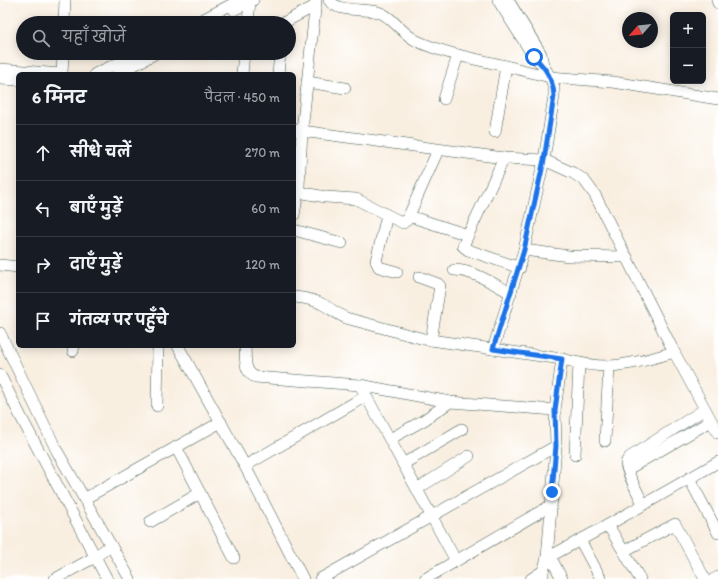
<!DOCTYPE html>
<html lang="hi">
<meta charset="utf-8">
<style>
:root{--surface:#171b24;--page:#242831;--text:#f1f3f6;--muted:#9ea1a6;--line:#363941}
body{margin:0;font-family:Itim,"Playpen Sans Deva",sans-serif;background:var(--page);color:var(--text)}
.controls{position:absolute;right:12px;top:12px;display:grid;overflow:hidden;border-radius:6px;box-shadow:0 2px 10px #0003}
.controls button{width:36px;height:36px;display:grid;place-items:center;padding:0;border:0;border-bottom:1px solid var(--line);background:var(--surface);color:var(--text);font:20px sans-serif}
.compass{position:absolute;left:622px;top:12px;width:36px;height:36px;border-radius:50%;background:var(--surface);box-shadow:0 2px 10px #0003;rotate:242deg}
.stop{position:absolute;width:12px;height:12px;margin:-9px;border:3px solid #1a73e8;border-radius:50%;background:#fff}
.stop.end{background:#1a73e8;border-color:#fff;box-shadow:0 1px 4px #0008}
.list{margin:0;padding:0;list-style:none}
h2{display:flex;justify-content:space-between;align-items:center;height:52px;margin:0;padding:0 16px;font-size:17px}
h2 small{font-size:13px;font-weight:400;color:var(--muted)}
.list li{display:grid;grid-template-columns:26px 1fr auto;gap:12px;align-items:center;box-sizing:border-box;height:56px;padding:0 16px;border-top:1px solid var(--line)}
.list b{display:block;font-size:15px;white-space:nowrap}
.list em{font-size:13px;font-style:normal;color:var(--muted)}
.icon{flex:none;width:22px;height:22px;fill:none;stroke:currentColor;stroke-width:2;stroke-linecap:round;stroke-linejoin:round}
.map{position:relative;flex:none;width:718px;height:579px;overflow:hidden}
.search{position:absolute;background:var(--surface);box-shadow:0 2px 10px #0003;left:16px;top:16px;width:280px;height:44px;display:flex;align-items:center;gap:10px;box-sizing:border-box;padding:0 14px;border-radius:22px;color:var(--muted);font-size:15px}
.panel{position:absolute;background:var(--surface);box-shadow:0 2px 10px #0003;left:16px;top:72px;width:280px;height:276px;border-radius:6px}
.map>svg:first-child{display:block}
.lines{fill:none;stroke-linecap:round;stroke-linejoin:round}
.minor-casing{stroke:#40584e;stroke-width:12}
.minor{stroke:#fff;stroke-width:11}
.route{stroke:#1a73e8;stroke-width:5}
</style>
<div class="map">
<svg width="718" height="579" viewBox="0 0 718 579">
<rect width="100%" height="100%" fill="#fff"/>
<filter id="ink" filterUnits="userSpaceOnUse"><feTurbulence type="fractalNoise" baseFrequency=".025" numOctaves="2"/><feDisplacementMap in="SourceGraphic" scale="8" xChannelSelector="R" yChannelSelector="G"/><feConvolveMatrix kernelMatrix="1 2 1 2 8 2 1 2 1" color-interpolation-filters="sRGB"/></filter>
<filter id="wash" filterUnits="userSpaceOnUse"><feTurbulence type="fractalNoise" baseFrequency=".012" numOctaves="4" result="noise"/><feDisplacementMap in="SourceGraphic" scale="16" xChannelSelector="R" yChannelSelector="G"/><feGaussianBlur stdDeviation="0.9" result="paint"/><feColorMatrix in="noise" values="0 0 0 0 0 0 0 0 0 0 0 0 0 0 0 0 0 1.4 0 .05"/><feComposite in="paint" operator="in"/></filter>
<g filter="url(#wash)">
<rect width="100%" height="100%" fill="#f9efe1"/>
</g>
<g filter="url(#ink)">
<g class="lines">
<defs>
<g id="minor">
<path d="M329,0C337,13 364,8 378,12C391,15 402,34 417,41C445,54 476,59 506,66L495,132"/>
<path d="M508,0L541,54L543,65"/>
<path d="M717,0L718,3"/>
<path d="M234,10L253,0"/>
<path d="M64,23L65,0"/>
<path d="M196,23L240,0"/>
<path d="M248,23L250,0"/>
<path d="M283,23L315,6"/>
<path d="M506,66L550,77L613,82L718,99"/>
<path d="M0,69L61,74"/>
<path d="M62,74L63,53"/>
<path d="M95,74L140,53"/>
<path d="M118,74L156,53"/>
<path d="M242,74L244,53"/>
<path d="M278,74L280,53"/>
<path d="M0,79L18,80"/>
<path d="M307,82L345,88"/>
<path d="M444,99L458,55"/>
<path d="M294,130L504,158L544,160L573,173L584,180L595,195L674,352L718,433"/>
<path d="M504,158L463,246L468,250L520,268"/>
<path d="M298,192L326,197L356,199L403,223L407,220L438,150"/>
<path d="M294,215L299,186L302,131L316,0"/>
<path d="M387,215L376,261L379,267L397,272"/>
<path d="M409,216L468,235"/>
<path d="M294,230L342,243"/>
<path d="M524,250L569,256L627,257"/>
<path d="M0,265L18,267"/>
<path d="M454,270C475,271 492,283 511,293"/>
<path d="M419,277L438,284L440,286L431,340"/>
<path d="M294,297C303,298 313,299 322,304C330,308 337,314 346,318L424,339L562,359C577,363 593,366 609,366C631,365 653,358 674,352"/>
<path d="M0,333L57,451L130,579"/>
<path d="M178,346L245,466L303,579"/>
<path d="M245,346C246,358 243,371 255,377L360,385L450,402L555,410"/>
<path d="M493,349L524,250L544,160L554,96V87L550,77L543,65L534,57L498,0"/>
<path d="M73,351L74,346"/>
<path d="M0,375L21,417L107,579"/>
<path d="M360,385L456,561"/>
<path d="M157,406L158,346"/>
<path d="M390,439L424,420L450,402"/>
<path d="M605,441L609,366"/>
<path d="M176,447L234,558"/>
<path d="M575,455L579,363"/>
<path d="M403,464L462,429"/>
<path d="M245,466L366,396"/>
<path d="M628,469L711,421"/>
<path d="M689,478L718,533"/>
<path d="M417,489L469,456"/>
<path d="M84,499L221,422"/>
<path d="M643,504C640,497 625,469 626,463C627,460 628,459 630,457L705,409"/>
<path d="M150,522L200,493"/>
<path d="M608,525L640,579"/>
<path d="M580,540L601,579"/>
<path d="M624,551L675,524L705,579"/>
<path d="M550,556L562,579"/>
<path d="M547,558L608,525L718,462"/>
<path d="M55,579L95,557L111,545"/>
<path d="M320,579L556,446"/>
<path d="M425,579L550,506"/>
<path d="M531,579L543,571"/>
<path d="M543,579V571L547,558L556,446L555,410L562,359"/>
<path d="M714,579L718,577"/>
</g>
</defs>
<use href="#minor" class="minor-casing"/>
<use href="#minor" class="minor"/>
</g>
</g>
<g class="lines" filter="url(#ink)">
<path class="route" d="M534,57C546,68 553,79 554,96L544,160L524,250L493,349L562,359L555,410L556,446L552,492"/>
</g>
</svg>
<div class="controls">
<button>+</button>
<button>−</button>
</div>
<svg class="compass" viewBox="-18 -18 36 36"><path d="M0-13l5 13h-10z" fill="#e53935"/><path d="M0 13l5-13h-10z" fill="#9ea1a6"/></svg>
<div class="stop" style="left:534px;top:57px"></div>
<div class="stop end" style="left:552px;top:492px"></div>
<div class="search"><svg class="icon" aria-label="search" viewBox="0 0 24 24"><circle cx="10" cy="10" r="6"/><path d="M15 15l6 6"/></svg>यहाँ खोजें</div>
<section class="panel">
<h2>6 मिनट<small>पैदल · 450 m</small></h2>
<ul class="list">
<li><svg class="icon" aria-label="ahead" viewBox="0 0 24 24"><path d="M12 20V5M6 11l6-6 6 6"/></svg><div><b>सीधे चलें</b></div><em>270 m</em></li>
<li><svg class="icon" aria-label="left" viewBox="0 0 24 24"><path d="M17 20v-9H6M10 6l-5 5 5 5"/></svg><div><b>बाएँ मुड़ें</b></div><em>60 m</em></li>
<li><svg class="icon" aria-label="right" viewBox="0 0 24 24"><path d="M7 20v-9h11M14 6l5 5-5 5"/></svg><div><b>दाएँ मुड़ें</b></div><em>120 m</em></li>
<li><svg class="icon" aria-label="arrive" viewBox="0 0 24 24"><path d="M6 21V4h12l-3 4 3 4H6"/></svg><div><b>गंतव्य पर पहुँचे</b></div></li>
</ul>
</section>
</div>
